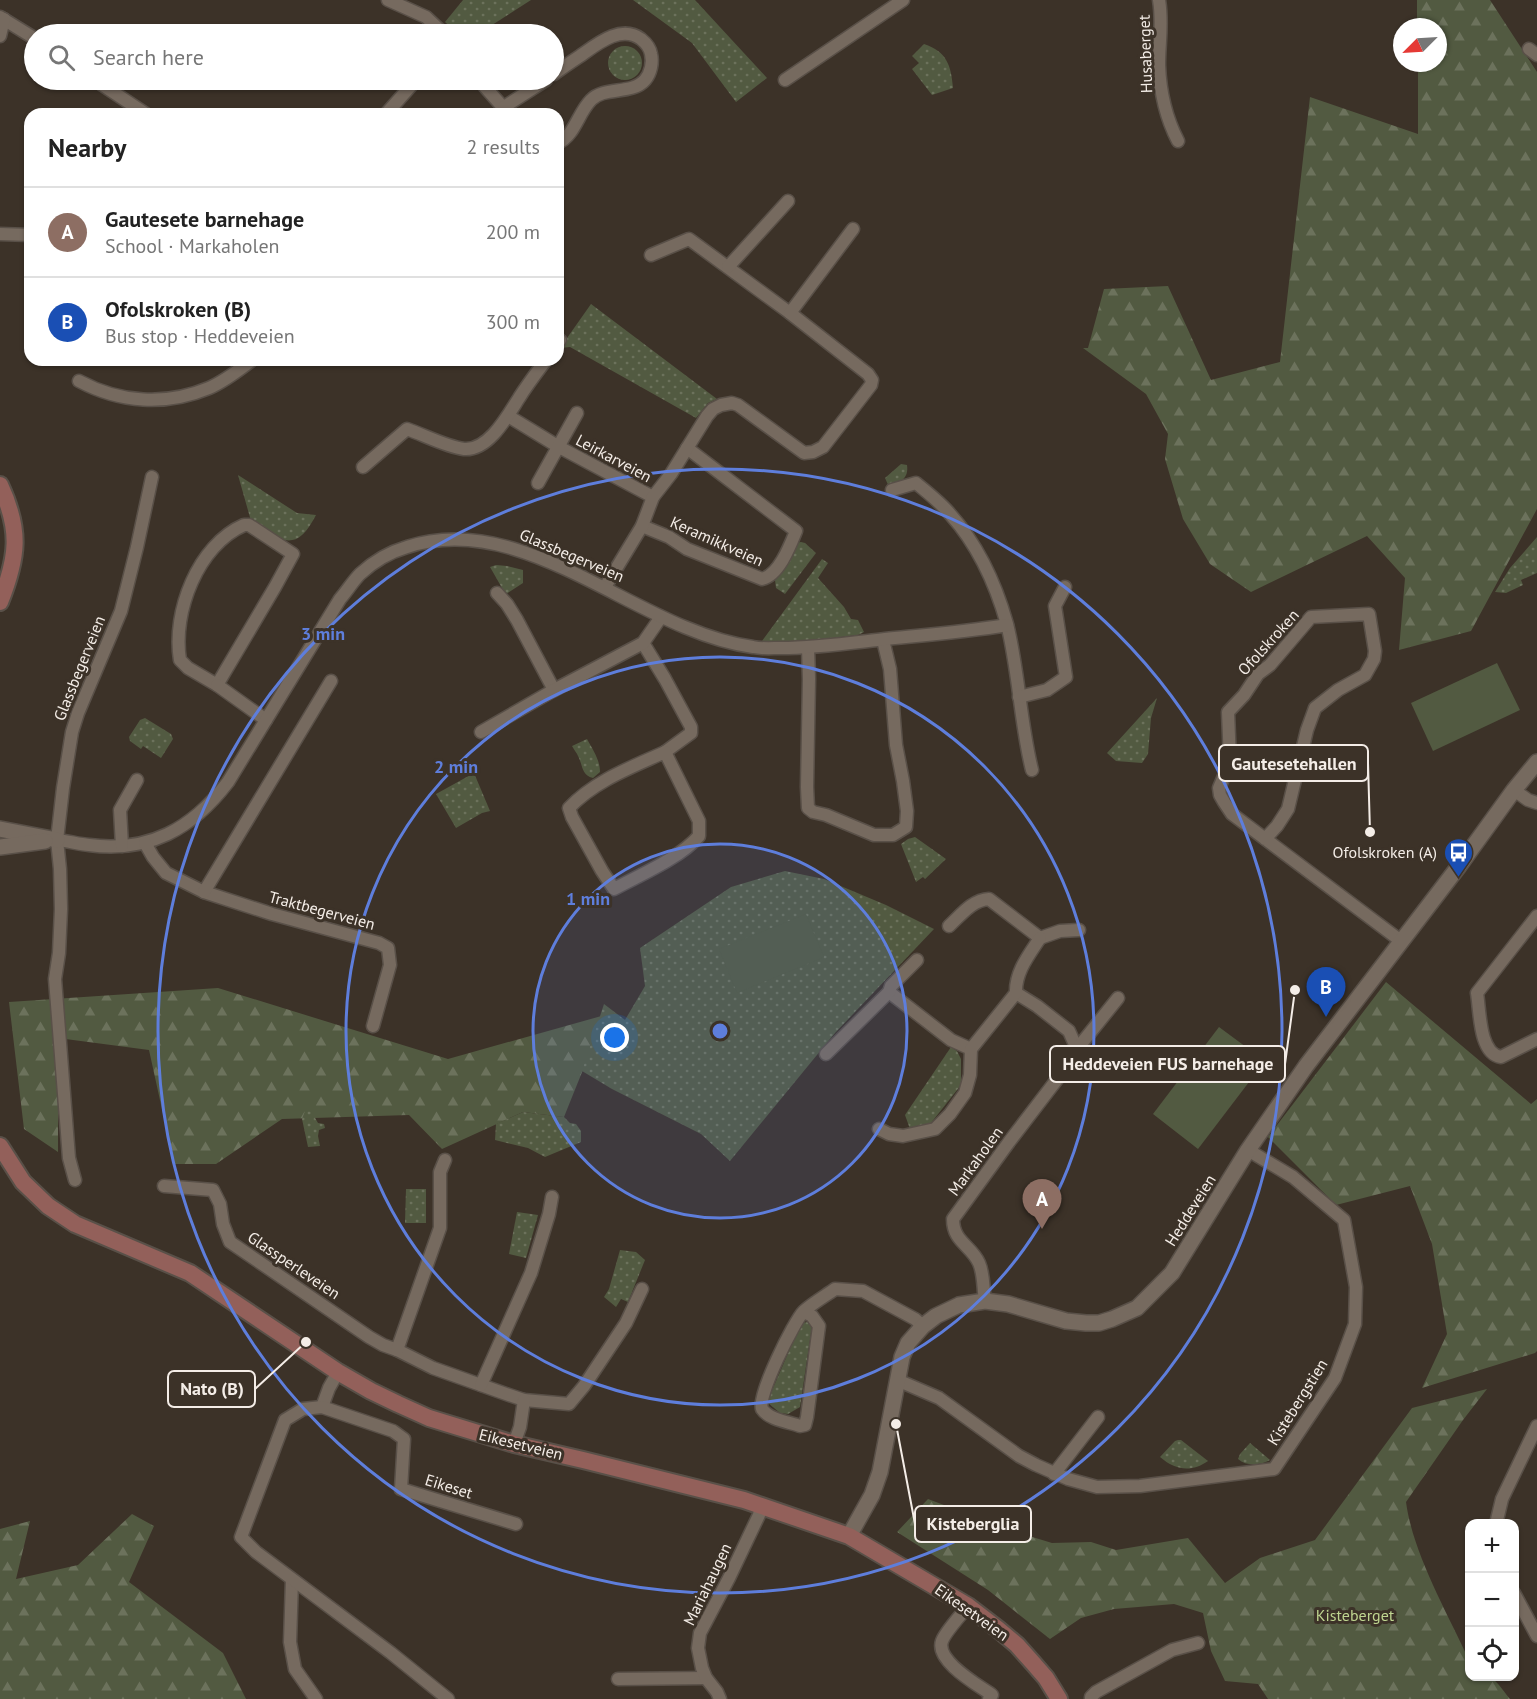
<!DOCTYPE html>
<meta charset="utf-8">
<style>
:root{--surface:#fff;--page:#f6f6f6;--text:#222;--muted:#767676;--line:#e0e0e0;--accent:#b45309}
body{margin:0;font-family:"PT Sans",sans-serif;background:var(--page);color:var(--text)}
.controls{position:absolute;right:18px;bottom:18px;display:grid;overflow:hidden;border-radius:12px;box-shadow:0 2px 4px #0004}
.controls button{width:54px;height:54px;display:grid;place-items:center;padding:0;border:0;border-bottom:2px solid var(--line);background:var(--surface);color:var(--text);font:30px sans-serif}
.compass{position:absolute;left:1393px;top:18px;width:54px;height:54px;border-radius:50%;background:var(--surface);box-shadow:0 2px 4px #0004;rotate:246deg}
.you{position:absolute;left:615px;top:1038px;width:21px;height:21px;margin:-15px;border:4px solid #fff;border-radius:50%;background:#1a73e8;box-shadow:0 0 0 9px #1a73e833}
.badge{display:grid;place-items:center;width:39px;height:39px;border-radius:50%;background:var(--accent);color:#fff;font-size:20px;font-weight:700}
.pin{position:absolute;translate:-50% -50px;filter:drop-shadow(0 2px 3px #0008)}
.pin::after{content:'';position:absolute;top:32px;width:21px;height:18px;background:inherit;clip-path:polygon(0 0,100% 0,50% 100%)}
.list{margin:0;padding:0;list-style:none}
h2{display:flex;justify-content:space-between;align-items:center;height:78px;margin:0;padding:0 24px;font-size:26px}
h2 small{font-size:20px;font-weight:400;color:var(--muted)}
.list li{display:grid;grid-template-columns:39px 1fr auto;gap:18px;align-items:center;box-sizing:border-box;height:90px;padding:0 24px;border-top:2px solid var(--line)}
.list b{display:block;font-size:22px;white-space:nowrap}
.list p{margin:0;font-size:20px;white-space:nowrap;color:var(--muted)}
.list em{font-size:20px;font-style:normal;color:var(--muted)}
.icon{flex:none;width:33px;height:33px;fill:none;stroke:currentColor;stroke-width:2;stroke-linecap:round;stroke-linejoin:round}
.map{position:relative;flex:none;width:1537px;height:1699px;overflow:hidden}
.search{position:absolute;background:var(--surface);box-shadow:0 2px 4px #0004;left:24px;top:24px;width:540px;height:66px;display:flex;align-items:center;gap:15px;box-sizing:border-box;padding:0 21px;border-radius:33px;color:var(--muted);font-size:22px}
.panel{position:absolute;background:var(--surface);box-shadow:0 2px 4px #0004;left:24px;top:108px;width:540px;height:258px;border-radius:18px}
.map>svg:first-child{display:block}
.forest{fill:url(#forest-firs)}
.park{fill:url(#park-dots)}
.pitch{fill:#525a41}
.lines{fill:none;stroke-linecap:round;stroke-linejoin:round}
.minor-casing{stroke:#595048;stroke-width:15}
.tertiary-casing{stroke:#595048;stroke-width:18}
.secondary-casing{stroke:#595048;stroke-width:20}
.minor{stroke:#766a5f;stroke-width:12}
.tertiary{stroke:#766a5f;stroke-width:15}
.secondary{stroke:#93605a;stroke-width:16}
.ring{fill:none;stroke:#5e7edc;stroke-width:3}
.labels{text-anchor:middle;dominant-baseline:central;stroke-width:6;stroke-linejoin:round;paint-order:stroke}
.street-label{font-size:16px;fill:#f4ede7;stroke:#3c3228}
.poi-label{font-size:16px;fill:#f4ede7;stroke:#3c3228;text-anchor:end}
.park-label{font-size:16px;fill:#bfd590;stroke:#3c3228}
.centre{fill:#5e7edc;stroke:#3c3228;stroke-width:3}
.ring-label{font-size:18px;text-anchor:middle;font-weight:bold;fill:#5e7edc;stroke:#3c3228;stroke-width:6;stroke-linejoin:round;paint-order:stroke}
.leader{fill:none;stroke:#f4ede7;stroke-width:2}
.callout-dot{fill:#f4ede7;stroke:#3c3228;stroke-width:2}
.callout{fill:#3c3228;stroke:#f4ede7;stroke-width:2}
.callout-label{font-size:18px;text-anchor:middle;font-weight:bold;fill:#f4ede7}
</style>
<div class="map">
<svg width="1537" height="1699" viewBox="0 0 1537 1699">
<defs>
<pattern id="forest-firs" width="22" height="20" patternUnits="userSpaceOnUse" patternTransform="scale(1.5)"><rect width="22" height="20" fill="#525a41"/><path d="M5 1l3.5 6h-7zM16 11l3.5 6h-7z" fill="#6c725c"/></pattern>
<pattern id="park-dots" width="8" height="8" patternUnits="userSpaceOnUse" patternTransform="scale(1.5)"><rect width="8" height="8" fill="#525a41"/><path d="M2 2h.1M6 6h.1" fill="none" stroke="#6c725c" stroke-width="1.8" stroke-linecap="round"/></pattern>
</defs>
<rect width="100%" height="100%" fill="#3c3228"/>
<g class="forest">
<path d="M1417,0H1490L1537,72V509L1471,631L1399,650L1405,578L1367,536L1251,592L1210,564L1183,519L1165,459L1168,434L1146,394L1083,348H1088L1104,289L1168,286L1211,380L1280,362L1310,97L1418,134V63H1438V27H1417Z"/>
<path d="M1386,982L1531,1104L1537,1099V1351L1535,1353L1422,1388L1447,1334L1432,1244L1410,1186L1336,1205L1268,1137Z"/>
<path d="M218,988L448,1059L605,1015L564,1117L523,1112L442,1149L409,1115L282,1119L216,1164H174L149,1050L58,1038V1152L24,1129L9,1002Z"/>
<path d="M1487,1389L1463,1420L1406,1502C1413,1554 1447,1612 1469,1660L1470,1676C1496,1676 1494,1679 1510,1699H1268L1258,1684L1225,1681L1211,1651L1203,1613L1174,1604L1114,1609L1081,1618L1050,1639L988,1590L897,1532L928,1499L1013,1531L1052,1543L1091,1542L1116,1550L1188,1538L1225,1583L1260,1558L1315,1540L1412,1408Z"/>
<path d="M132,1514L154,1526L129,1582L223,1653L246,1699H0V1529L30,1521L16,1579L78,1565Z"/>
</g>
<g class="park">
<path d="M463,0H531L478,34H458L445,22Z"/>
<path d="M633,0H695L767,78L736,102L692,43Z"/>
<path d="M924,44C947,52 951,65 953,88L932,95L912,69L919,63L912,56Z"/>
<circle cx="625" cy="63" r="17"/>
<path d="M591,304L717,399L708,403L696,418L570,347L560,348Z"/>
<path d="M901,464L907,465C909,479 900,482 889,487L885,478Z"/>
<path d="M238,475L297,513L316,515C312,522 308,530 302,535C286,550 265,530 251,521Z"/>
<path d="M1537,537V573L1521,580L1523,585L1506,593L1495,592L1510,568Z"/>
<path d="M801,542L805,543L816,553L785,594L776,588L775,580L796,543Z"/>
<path d="M822,559L828,563L818,578L844,607L851,619L858,620L864,632L858,635L791,643L762,641Z"/>
<path d="M496,565L507,566L523,570V583L503,596L499,591L502,588L490,567Z"/>
<path d="M1157,698L1151,718L1148,754L1142,763L1116,761L1107,753Z"/>
<path d="M145,718L171,734L173,739L161,758L143,746L141,749L130,741L129,737L140,720Z"/>
<path d="M587,739C593,750 600,760 600,772L593,778C581,775 583,765 578,756C577,753 574,750 572,746Z"/>
<path d="M474,773L490,811L482,813L456,828L436,794Z"/>
<path d="M915,837L946,859L925,879L923,877L916,882L901,844L908,839Z"/>
<path d="M785,871L824,879L886,905L934,929L835,1033L730,1161L701,1134L612,1089L582,1071L604,1004L625,1020L645,986L640,948L731,887Z"/>
<path d="M951,1047L957,1051L961,1059V1085L931,1123L910,1129L905,1115Z"/>
<path d="M305,1111H314V1116L318,1123L324,1124L325,1128L319,1130L318,1136L320,1146L308,1147L302,1119Z"/>
<path d="M523,1112L564,1117L570,1123L576,1124L581,1131V1142L545,1157L528,1148L495,1140L496,1124Z"/>
<path d="M406,1189H426V1223H405Z"/>
<path d="M517,1212L538,1215L526,1258L509,1254Z"/>
<path d="M620,1250L636,1252L645,1260L628,1302L621,1299L616,1307L604,1297L609,1289Z"/>
<path d="M808,1322L812,1326L800,1407L788,1414L780,1413L767,1402L801,1323Z"/>
<path d="M1178,1440H1181L1208,1461C1191,1473 1175,1470 1160,1457L1175,1441Z"/>
<path d="M1250,1443L1270,1460C1261,1465 1247,1467 1238,1459L1240,1454Z"/>
</g>
<g class="pitch">
<path d="M1497,663L1520,710L1433,751L1411,703Z"/>
<path d="M806,914L824,957L737,993L719,949Z"/>
<path d="M1219,1027L1265,1061L1198,1149L1153,1114Z"/>
</g>
<g class="lines">
<defs>
<g id="minor">
<path d="M388,0L426,17L444,34"/>
<path d="M1159,0C1163,23 1159,42 1159,65C1160,91 1166,118 1178,141"/>
<path d="M0,17L34,38"/>
<path d="M0,36L4,19"/>
<path d="M1529,49L1537,55"/>
<path d="M554,74C562,68 571,62 580,56C597,44 621,24 641,39C646,43 650,48 651,54C653,62 651,73 645,80C632,95 604,86 591,100C578,113 575,135 558,143"/>
<path d="M95,80L146,114"/>
<path d="M481,80L485,87L509,114"/>
<path d="M785,80L903,0"/>
<path d="M504,107L546,80"/>
<path d="M386,114L416,80"/>
<path d="M0,234L30,235"/>
<path d="M651,255L689,239L790,313"/>
<path d="M728,267L788,201"/>
<path d="M558,343L560,340"/>
<path d="M79,381C120,403 166,406 209,388C225,381 239,370 252,360"/>
<path d="M508,416L559,447L653,497"/>
<path d="M363,467L407,429C424,435 447,447 464,449C489,451 508,415 519,398C527,385 537,372 546,360"/>
<path d="M538,483L577,413"/>
<path d="M892,490L916,483C928,493 941,503 950,514C978,545 996,585 1007,624C1019,672 1020,722 1032,770"/>
<path d="M244,525H249L293,554L275,587L217,685L188,668L180,660C172,612 198,545 244,525Z"/>
<path d="M642,526L669,537L687,549L762,579C779,575 790,546 796,531L687,448"/>
<path d="M605,587L642,526L653,497L671,474L707,416L713,409L721,405L732,403L738,405L804,453L813,452L823,447L871,385L872,380L868,374L790,313L853,229"/>
<path d="M497,593L507,604L517,620L554,690"/>
<path d="M643,643L665,679L691,727V733L665,752"/>
<path d="M808,648L809,679L807,787L808,808L813,812L826,815L874,835H893L906,827L907,811L903,781L896,745L890,669L883,640"/>
<path d="M217,685L266,720"/>
<path d="M1019,697L1047,690L1066,677L1055,606L1065,587"/>
<path d="M481,732L554,690L643,643L661,617"/>
<path d="M665,752L699,821V836C680,858 640,875 614,889L602,871L572,817L569,808C594,781 632,767 665,752Z"/>
<path d="M1514,790L1528,800L1537,803"/>
<path d="M1265,839L1277,826L1288,809L1307,730L1315,708L1338,690L1365,675L1374,659L1375,651L1369,614L1311,617L1270,665L1258,674L1244,695L1228,712L1230,762L1219,788L1220,795L1224,802L1232,814L1401,941"/>
<path d="M57,840C68,841 78,844 89,845C149,853 192,829 228,782L340,599C347,591 353,581 360,574C374,561 390,552 407,547C526,508 639,632 753,647C762,649 772,648 781,648C816,648 850,643 885,639C926,635 966,632 1007,625"/>
<path d="M145,843L153,857L166,873L204,892L272,914L379,943L388,948L390,965L373,1026"/>
<path d="M122,846L120,810L137,780"/>
<path d="M204,892L331,681"/>
<path d="M1537,916L1477,993C1480,1011 1479,1054 1501,1057L1537,1039"/>
<path d="M949,926C961,915 972,900 989,899L1040,938L1060,931L1079,930"/>
<path d="M889,992L951,1040L971,1049"/>
<path d="M1016,993L1037,1006L1069,1031L1077,1049"/>
<path d="M826,1054L889,992L891,986L917,960"/>
<path d="M879,1129L889,1134L903,1136L935,1129L950,1114L965,1093L970,1075L971,1049L1016,993C1015,972 1029,955 1040,938"/>
<path d="M75,1180L69,1158L55,979L59,953L61,909L60,869L57,840L63,788L72,732L78,713L121,611L137,547L152,477"/>
<path d="M164,1186L213,1190L220,1204L223,1224L230,1242L369,1337L383,1345L397,1350L433,1368L509,1395L524,1400L569,1404L584,1386L626,1323L642,1289"/>
<path d="M985,1301C983,1288 984,1274 979,1263C971,1245 953,1242 953,1219L1009,1142L1065,1069L1077,1049L1118,998"/>
<path d="M804,1312L812,1316L819,1326L807,1417L805,1425L800,1426C789,1422 769,1420 762,1409C756,1398 794,1321 804,1311C813,1303 825,1296 835,1289L863,1291L915,1319L923,1326"/>
<path d="M397,1350L440,1228V1172L445,1160"/>
<path d="M897,1380L939,1398L1019,1456L1036,1465L1068,1479L1097,1487L1140,1486L1274,1469L1335,1378L1355,1324L1356,1287L1344,1220L1293,1177L1248,1150"/>
<path d="M481,1385L531,1273L549,1214L552,1197"/>
<path d="M322,1407L329,1388L338,1372"/>
<path d="M514,1444L520,1427L524,1400"/>
<path d="M1054,1474L1098,1417"/>
<path d="M1496,1524L1502,1499L1537,1426"/>
<path d="M292,1580L290,1642L295,1669L316,1699"/>
<path d="M1514,1593L1537,1636"/>
<path d="M968,1606C961,1615 945,1632 942,1641C935,1661 978,1685 992,1695L989,1699"/>
<path d="M618,1679L706,1678"/>
<path d="M448,1699L391,1653L256,1552L241,1537L285,1420L303,1409L322,1407L393,1431L404,1439L401,1489L516,1524"/>
<path d="M720,1699L717,1692L706,1678L702,1668L698,1648L700,1633L729,1578L759,1515L761,1505"/>
<path d="M1091,1699V1697L1096,1692L1172,1650L1198,1643"/>
</g>
<g id="tertiary">
<path d="M0,829L57,840"/>
<path d="M0,847L45,841"/>
<path d="M849,1536L872,1495L880,1472L902,1357L908,1343L923,1326L936,1316L959,1305L985,1301L1008,1304L1066,1321L1086,1323H1099L1112,1319L1137,1308L1172,1273L1248,1150L1306,1066L1459,866L1514,790L1537,762"/>
</g>
<g id="secondary">
<path d="M0,485C21,530 18,557 0,602"/>
<path d="M0,1146L23,1182L48,1206L75,1224L190,1273L338,1372L371,1391L398,1404L429,1418L514,1444L583,1460L744,1500L849,1536L968,1606L998,1629L1017,1645L1033,1663L1046,1678L1059,1699"/>
</g>
</defs>
<use href="#minor" class="minor-casing"/>
<use href="#tertiary" class="tertiary-casing"/>
<use href="#secondary" class="secondary-casing"/>
<use href="#minor" class="minor"/>
<use href="#tertiary" class="tertiary"/>
<use href="#secondary" class="secondary"/>
</g>
<circle cx="720" cy="1031" r="187" fill="#5e7edc" fill-opacity=".12"/>
<g class="ring">
<circle cx="720" cy="1031" r="187"/>
<circle cx="720" cy="1031" r="374"/>
<circle cx="720" cy="1031" r="562"/>
</g>
<defs>
<symbol id="bus-pin" viewBox="-11 -11 22 30"><path d="M0 17L-7.5 6A9.5 9.5 0 1 1 7.5 6Z" fill="#1a4fb4" stroke="#3c3228"/><path d="M-5-6H5V4H4V6H2V4H-2V6H-4V4H-5ZM-3.5-4V0h7V-4ZM-3.5 1.2v1.5H-2V1.2ZM2 1.2v1.5H3.5V1.2Z" fill="#fff"/></symbol>
</defs>
<g fill-rule="evenodd">
<use href="#bus-pin" x="1442" y="836" width="33" height="45"/>
</g>
<g class="labels">
<g class="street-label">
<text transform="translate(1145 54) rotate(-92)">Husaberget</text>
<text transform="translate(614 458) rotate(28)">Leirkarveien</text>
<text transform="translate(717 541) rotate(24)">Keramikkveien</text>
<text transform="translate(572 555) rotate(23)">Glassbegerveien</text>
<text transform="translate(1268 642) rotate(-48)">Ofolskroken</text>
<text transform="translate(79 668) rotate(-68)">Glassbegerveien</text>
<text transform="translate(322 910) rotate(15)">Traktbegerveien</text>
<text transform="translate(975 1161) rotate(-54)">Markaholen</text>
<text transform="translate(1190 1210) rotate(-58)">Heddeveien</text>
<text transform="translate(294 1265) rotate(34)">Glassperleveien</text>
<text transform="translate(1297 1402) rotate(-58)">Kistebergstien</text>
<text transform="translate(521 1444) rotate(14)">Eikesetveien</text>
<text transform="translate(449 1486) rotate(17)">Eikeset</text>
<text transform="translate(707 1584) rotate(-64)">Mariahaugen</text>
<text transform="translate(972 1612) rotate(35)">Eikesetveien</text>
</g>
<g class="poi-label">
<text x="1437" y="852">Ofolskroken (A)</text>
</g>
<g class="park-label">
<text x="1355" y="1615">Kisteberget</text>
</g>
</g>
<circle cx="720" cy="1031" r="9" class="centre"/>
<g class="ring-label">
<text x="323" y="640">3 min</text>
<text x="456" y="773">2 min</text>
<text x="588" y="905">1 min</text>
</g>
<path class="leader" d="M1370 832L1368 763M1295 990L1285 1064M306 1342L255 1389M896 1424L915 1524"/>
<g class="callout-dot">
<circle cx="1370" cy="832" r="6"/>
<circle cx="1295" cy="990" r="6"/>
<circle cx="306" cy="1342" r="6"/>
<circle cx="896" cy="1424" r="6"/>
</g>
<g class="callout">
<rect x="1219" y="745" width="149" height="36" rx="6"/>
<rect x="1050" y="1046" width="235" height="36" rx="6"/>
<rect x="168" y="1371" width="87" height="36" rx="6"/>
<rect x="915" y="1506" width="116" height="36" rx="6"/>
</g>
<g class="callout-label">
<text x="1294" y="770">Gautesetehallen</text>
<text x="1168" y="1070">Heddeveien FUS barnehage</text>
<text x="212" y="1395">Nato (B)</text>
<text x="973" y="1530">Kisteberglia</text>
</g>
</svg>
<div class="controls">
<button>+</button>
<button>−</button>
<button><svg class="icon" aria-label="locate" viewBox="0 0 24 24"><circle cx="12" cy="12" r="6"/><path d="M12 2v4M12 18v4M2 12h4M18 12h4"/></svg></button>
</div>
<svg class="compass" viewBox="-18 -18 36 36"><path d="M0-13l5 13h-10z" fill="#e53935"/><path d="M0 13l5-13h-10z" fill="#767676"/></svg>
<div class="you"></div>
<div class="pin badge" style="left:1042px;top:1229px;background:#8d6e63">A</div>
<div class="pin badge" style="left:1326px;top:1017px;background:#1a4fb4">B</div>
<div class="search"><svg class="icon" aria-label="search" viewBox="0 0 24 24"><circle cx="10" cy="10" r="6"/><path d="M15 15l6 6"/></svg>Search here</div>
<section class="panel">
<h2>Nearby<small>2 results</small></h2>
<ul class="list">
<li><span class="badge" style="background:#8d6e63">A</span><div><b>Gautesete barnehage</b><p>School · Markaholen</p></div><em>200 m</em></li>
<li><span class="badge" style="background:#1a4fb4">B</span><div><b>Ofolskroken (B)</b><p>Bus stop · Heddeveien</p></div><em>300 m</em></li>
</ul>
</section>
</div>
